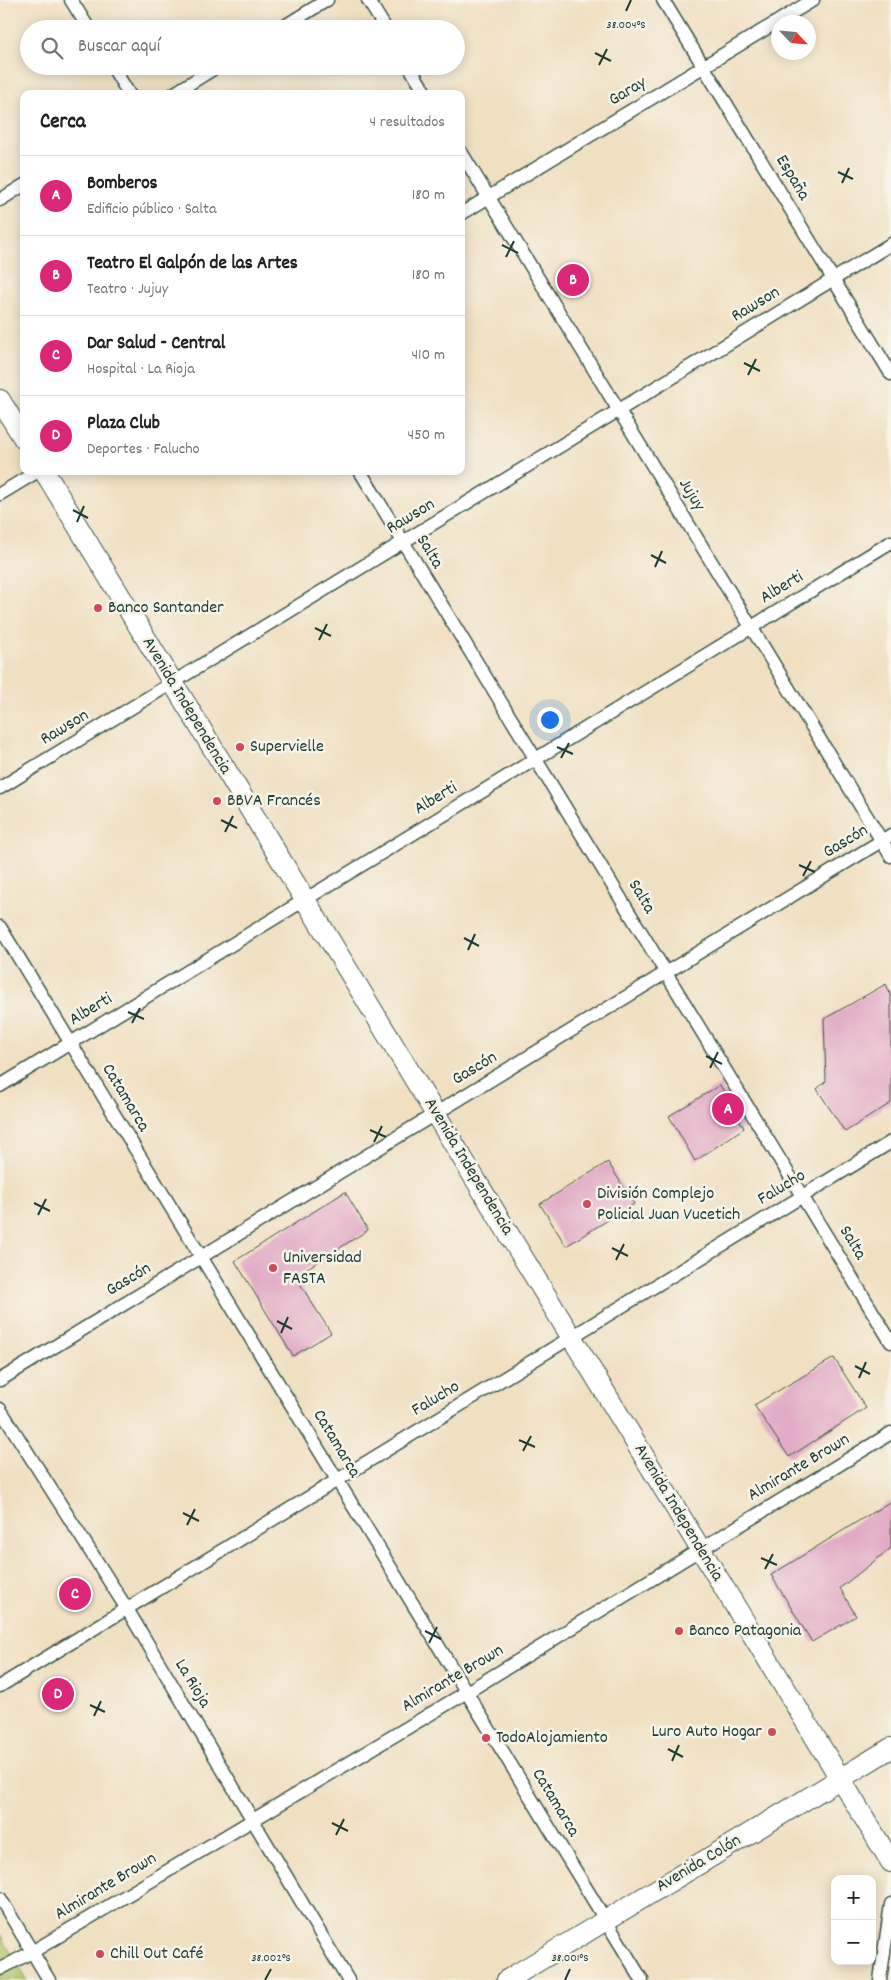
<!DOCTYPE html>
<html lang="es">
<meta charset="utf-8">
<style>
:root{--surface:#fff;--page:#f2f2f2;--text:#222;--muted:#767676;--line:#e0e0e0;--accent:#db2777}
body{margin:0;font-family:Dekko,sans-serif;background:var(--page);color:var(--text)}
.controls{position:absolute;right:15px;bottom:15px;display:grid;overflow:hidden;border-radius:10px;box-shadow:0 2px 12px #0003}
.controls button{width:45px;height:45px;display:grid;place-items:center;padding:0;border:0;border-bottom:1px solid var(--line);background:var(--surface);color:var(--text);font:25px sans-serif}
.compass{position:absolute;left:771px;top:15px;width:45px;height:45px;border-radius:50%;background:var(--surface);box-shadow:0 2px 12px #0003;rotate:116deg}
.you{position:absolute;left:549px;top:719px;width:18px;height:18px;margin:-12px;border:4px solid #fff;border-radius:50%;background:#1a73e8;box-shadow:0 0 0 8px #1a73e833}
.badge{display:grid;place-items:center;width:32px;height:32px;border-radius:50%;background:var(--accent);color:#fff;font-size:16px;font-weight:700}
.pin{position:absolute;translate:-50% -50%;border:2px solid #fff;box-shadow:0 1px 5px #0006}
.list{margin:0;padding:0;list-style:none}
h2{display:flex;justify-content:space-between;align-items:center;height:65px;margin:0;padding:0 20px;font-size:21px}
h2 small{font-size:16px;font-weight:400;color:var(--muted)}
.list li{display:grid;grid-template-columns:32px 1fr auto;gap:15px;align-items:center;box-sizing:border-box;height:80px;padding:0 20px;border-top:1px solid var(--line)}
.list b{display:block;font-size:19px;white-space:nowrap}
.list p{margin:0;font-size:16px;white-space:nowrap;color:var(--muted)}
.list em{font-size:16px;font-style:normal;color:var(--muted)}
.icon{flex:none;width:28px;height:28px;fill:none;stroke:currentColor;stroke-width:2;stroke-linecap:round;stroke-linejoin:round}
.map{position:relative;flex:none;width:891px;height:1980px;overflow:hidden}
.search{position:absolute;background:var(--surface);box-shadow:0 2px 12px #0003;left:20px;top:20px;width:445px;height:55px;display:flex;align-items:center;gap:12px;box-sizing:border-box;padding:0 18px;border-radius:28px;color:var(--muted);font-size:19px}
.panel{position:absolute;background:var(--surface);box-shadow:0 2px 12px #0003;left:20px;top:90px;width:445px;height:385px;border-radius:10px}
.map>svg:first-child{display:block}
.green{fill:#b6c86b;stroke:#6a8250}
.building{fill:#e2aac6}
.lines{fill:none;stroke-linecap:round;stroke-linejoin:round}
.street-casing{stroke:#3e5549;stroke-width:15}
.primary-casing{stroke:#3e5549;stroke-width:22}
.street{stroke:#fff;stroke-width:12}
.primary{stroke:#fff;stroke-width:20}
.ticks{fill:none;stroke:#1f3d34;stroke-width:2}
.poi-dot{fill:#d1495b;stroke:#f7f3e8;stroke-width:2}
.labels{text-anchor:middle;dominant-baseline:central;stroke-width:5;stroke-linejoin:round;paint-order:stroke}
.street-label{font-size:18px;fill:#1f3d34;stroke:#f7f3e8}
.poi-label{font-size:18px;fill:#1f3d34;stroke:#f7f3e8;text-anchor:start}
.ticks-label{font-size:12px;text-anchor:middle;fill:#1f3d34;stroke:#f7f3e8;stroke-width:5;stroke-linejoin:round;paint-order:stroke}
</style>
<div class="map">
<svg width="891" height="1980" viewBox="0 0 891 1980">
<rect width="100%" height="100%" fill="#f7f3e8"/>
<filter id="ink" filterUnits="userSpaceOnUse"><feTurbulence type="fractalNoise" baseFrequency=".02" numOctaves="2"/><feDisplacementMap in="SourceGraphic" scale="10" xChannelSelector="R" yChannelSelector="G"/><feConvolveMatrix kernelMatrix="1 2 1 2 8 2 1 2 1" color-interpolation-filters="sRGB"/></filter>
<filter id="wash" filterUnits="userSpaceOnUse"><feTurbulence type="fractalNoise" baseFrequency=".0096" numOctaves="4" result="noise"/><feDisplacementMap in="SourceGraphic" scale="20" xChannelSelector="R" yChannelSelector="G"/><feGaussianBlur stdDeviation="1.12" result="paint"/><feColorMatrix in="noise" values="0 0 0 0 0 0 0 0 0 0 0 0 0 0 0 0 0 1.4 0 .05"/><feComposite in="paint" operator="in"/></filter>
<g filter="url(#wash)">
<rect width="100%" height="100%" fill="#f0e0c2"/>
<path class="green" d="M0,1934L27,1980H0Z"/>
<g id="blocks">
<g class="building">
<path d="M886,984L891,996V1103L845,1132L817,1089L826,1081L824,1019Z"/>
<path d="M720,1085L744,1128L695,1161L669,1116Z"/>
<path d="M608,1162L634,1204L566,1246L540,1204Z"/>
<path d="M345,1192L368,1230L295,1276L331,1333L293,1356L235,1261Z"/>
<path d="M834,1358L866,1408L789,1457L754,1405Z"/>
<path d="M891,1501V1548L840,1588L856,1616L812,1642L771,1575Z"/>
</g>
</g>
</g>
<g filter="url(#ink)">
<use href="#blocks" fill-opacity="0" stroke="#3e5549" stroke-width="1"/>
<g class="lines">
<defs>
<g id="street">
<path d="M71,0L89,29"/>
<path d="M368,0L386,29"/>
<path d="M663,0L891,374"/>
<path d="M280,29L327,0"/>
<path d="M112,66L129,94"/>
<path d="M409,66L426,94"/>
<path d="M173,94L218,66"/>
<path d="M461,152L891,856"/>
<path d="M0,200L24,185"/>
<path d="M461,214L813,0"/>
<path d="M360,471L891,1342"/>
<path d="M0,494L38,471"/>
<path d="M0,788L891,244"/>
<path d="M0,927L642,1980"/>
<path d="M0,1086L891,542"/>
<path d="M0,1380L891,835"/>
<path d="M0,1409L127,1609L348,1980"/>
<path d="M0,1686L891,1142"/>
<path d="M0,1898L49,1980"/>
<path d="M0,1969L32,1952L467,1692L891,1433"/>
<path d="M880,1980L891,1904"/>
</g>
<g id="primary">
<path d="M0,400L24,439"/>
<path d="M44,471L891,1862"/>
<path d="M507,1980L891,1748"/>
</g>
</defs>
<use href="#street" class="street-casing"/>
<use href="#primary" class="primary-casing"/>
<use href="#street" class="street"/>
<use href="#primary" class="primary"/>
</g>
</g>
<path class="ticks" d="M626,11L631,0M595,53L611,61M599,65L607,49M838,172L853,179M842,183L849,168M502,245L518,253M506,257L514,241M744,363L760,371M748,375L756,359M73,510L88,518M77,522L84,506M651,555L666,563M655,567L662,551M315,628L331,636M319,640L327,624M557,747L573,754M561,758L569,743M221,820L237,828M225,832L233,816M799,865L815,872M803,876L811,861M464,938L479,946M468,950L475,934M128,1012L144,1019M132,1023L140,1008M706,1056L722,1064M710,1068L718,1052M370,1130L386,1137M374,1142L382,1126M34,1203L50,1211M38,1215L46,1199M612,1248L628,1256M616,1260L624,1244M277,1321L292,1329M281,1333L288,1317M855,1366L870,1374M859,1378L866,1362M519,1440L535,1447M523,1451L531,1436M183,1513L199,1521M187,1525L195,1509M761,1558L777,1565M765,1569L773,1554M425,1631L441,1639M429,1643L437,1627M90,1705L105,1712M94,1716L101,1701M668,1749L683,1757M672,1761L679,1745M332,1823L348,1831M336,1835L344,1819M265,1980L271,1969M565,1980L570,1969"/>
<g class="poi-dot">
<circle cx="98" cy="608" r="5"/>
<circle cx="240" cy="747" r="5"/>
<circle cx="217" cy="801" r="5"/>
<circle cx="587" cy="1204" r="5"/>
<circle cx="273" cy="1268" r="5"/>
<circle cx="679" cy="1631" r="5"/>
<circle cx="772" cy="1732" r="5"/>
<circle cx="486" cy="1738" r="5"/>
<circle cx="100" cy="1954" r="5"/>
</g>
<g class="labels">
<g class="street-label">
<text transform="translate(628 92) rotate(-31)">Garay</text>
<text transform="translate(792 178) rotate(59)">España</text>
<text transform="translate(756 305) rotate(-31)">Rawson</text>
<text transform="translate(691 495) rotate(59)">Jujuy</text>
<text transform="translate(411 517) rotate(-31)">Rawson</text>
<text transform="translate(429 552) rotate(59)">Salta</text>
<text transform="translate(782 588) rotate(-31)">Alberti</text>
<text transform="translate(186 706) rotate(59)">Avenida Independencia</text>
<text transform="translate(65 728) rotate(-31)">Rawson</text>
<text transform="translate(436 799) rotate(-31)">Alberti</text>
<text transform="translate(846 842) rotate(-31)">Gascón</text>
<text transform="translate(641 897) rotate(59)">Salta</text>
<text transform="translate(91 1010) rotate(-31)">Alberti</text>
<text transform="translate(475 1069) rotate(-31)">Gascón</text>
<text transform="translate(125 1098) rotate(59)">Catamarca</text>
<text transform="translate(468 1167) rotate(59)">Avenida Independencia</text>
<text transform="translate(782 1188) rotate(-31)">Falucho</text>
<text transform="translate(852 1243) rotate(59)">Salta</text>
<text transform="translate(129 1280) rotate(-31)">Gascón</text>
<text transform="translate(436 1399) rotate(-31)">Falucho</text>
<text transform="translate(336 1444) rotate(59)">Catamarca</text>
<text transform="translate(799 1468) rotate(-31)">Almirante Brown</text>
<text transform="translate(678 1513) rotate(59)">Avenida Independencia</text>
<text transform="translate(453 1679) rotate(-31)">Almirante Brown</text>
<text transform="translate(192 1684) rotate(59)">La Rioja</text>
<text transform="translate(555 1803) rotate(59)">Catamarca</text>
<text transform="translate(699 1864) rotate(-31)">Avenida Colón</text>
<text transform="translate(106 1887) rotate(-31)">Almirante Brown</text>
</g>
<g class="poi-label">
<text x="108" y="608">Banco Santander</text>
<text x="250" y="747">Supervielle</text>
<text x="227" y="801">BBVA Francés</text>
<text x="597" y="1194">División Complejo<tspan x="597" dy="21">Policial Juan Vucetich</tspan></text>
<text x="283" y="1258">Universidad<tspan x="283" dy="21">FASTA</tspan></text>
<text x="689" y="1631">Banco Patagonia</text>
<text x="762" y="1732" text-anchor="end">Luro Auto Hogar</text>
<text x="496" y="1738">TodoAlojamiento</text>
<text x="110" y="1954">Chill Out Café</text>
</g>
</g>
<g class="ticks-label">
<text x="626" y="28">38.004°S</text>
<text x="271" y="1961">38.002°S</text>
<text x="570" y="1961">38.001°S</text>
</g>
</svg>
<div class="controls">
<button>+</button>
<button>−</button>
</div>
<svg class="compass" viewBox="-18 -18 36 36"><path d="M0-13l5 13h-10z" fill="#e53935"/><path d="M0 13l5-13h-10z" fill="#767676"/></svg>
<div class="you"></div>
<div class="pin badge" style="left:728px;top:1109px">A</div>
<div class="pin badge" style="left:573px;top:280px">B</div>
<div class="pin badge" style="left:75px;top:1594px">C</div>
<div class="pin badge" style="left:58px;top:1694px">D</div>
<div class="search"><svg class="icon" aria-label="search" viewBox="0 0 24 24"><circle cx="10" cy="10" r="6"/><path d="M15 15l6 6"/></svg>Buscar aquí</div>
<section class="panel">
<h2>Cerca<small>4 resultados</small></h2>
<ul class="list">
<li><span class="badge">A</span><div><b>Bomberos</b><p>Edificio público · Salta</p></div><em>180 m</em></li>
<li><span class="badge">B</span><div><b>Teatro El Galpón de las Artes</b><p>Teatro · Jujuy</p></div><em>180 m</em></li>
<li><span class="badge">C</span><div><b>Dar Salud - Central</b><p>Hospital · La Rioja</p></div><em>410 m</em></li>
<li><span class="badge">D</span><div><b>Plaza Club</b><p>Deportes · Falucho</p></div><em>450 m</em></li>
</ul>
</section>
</div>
